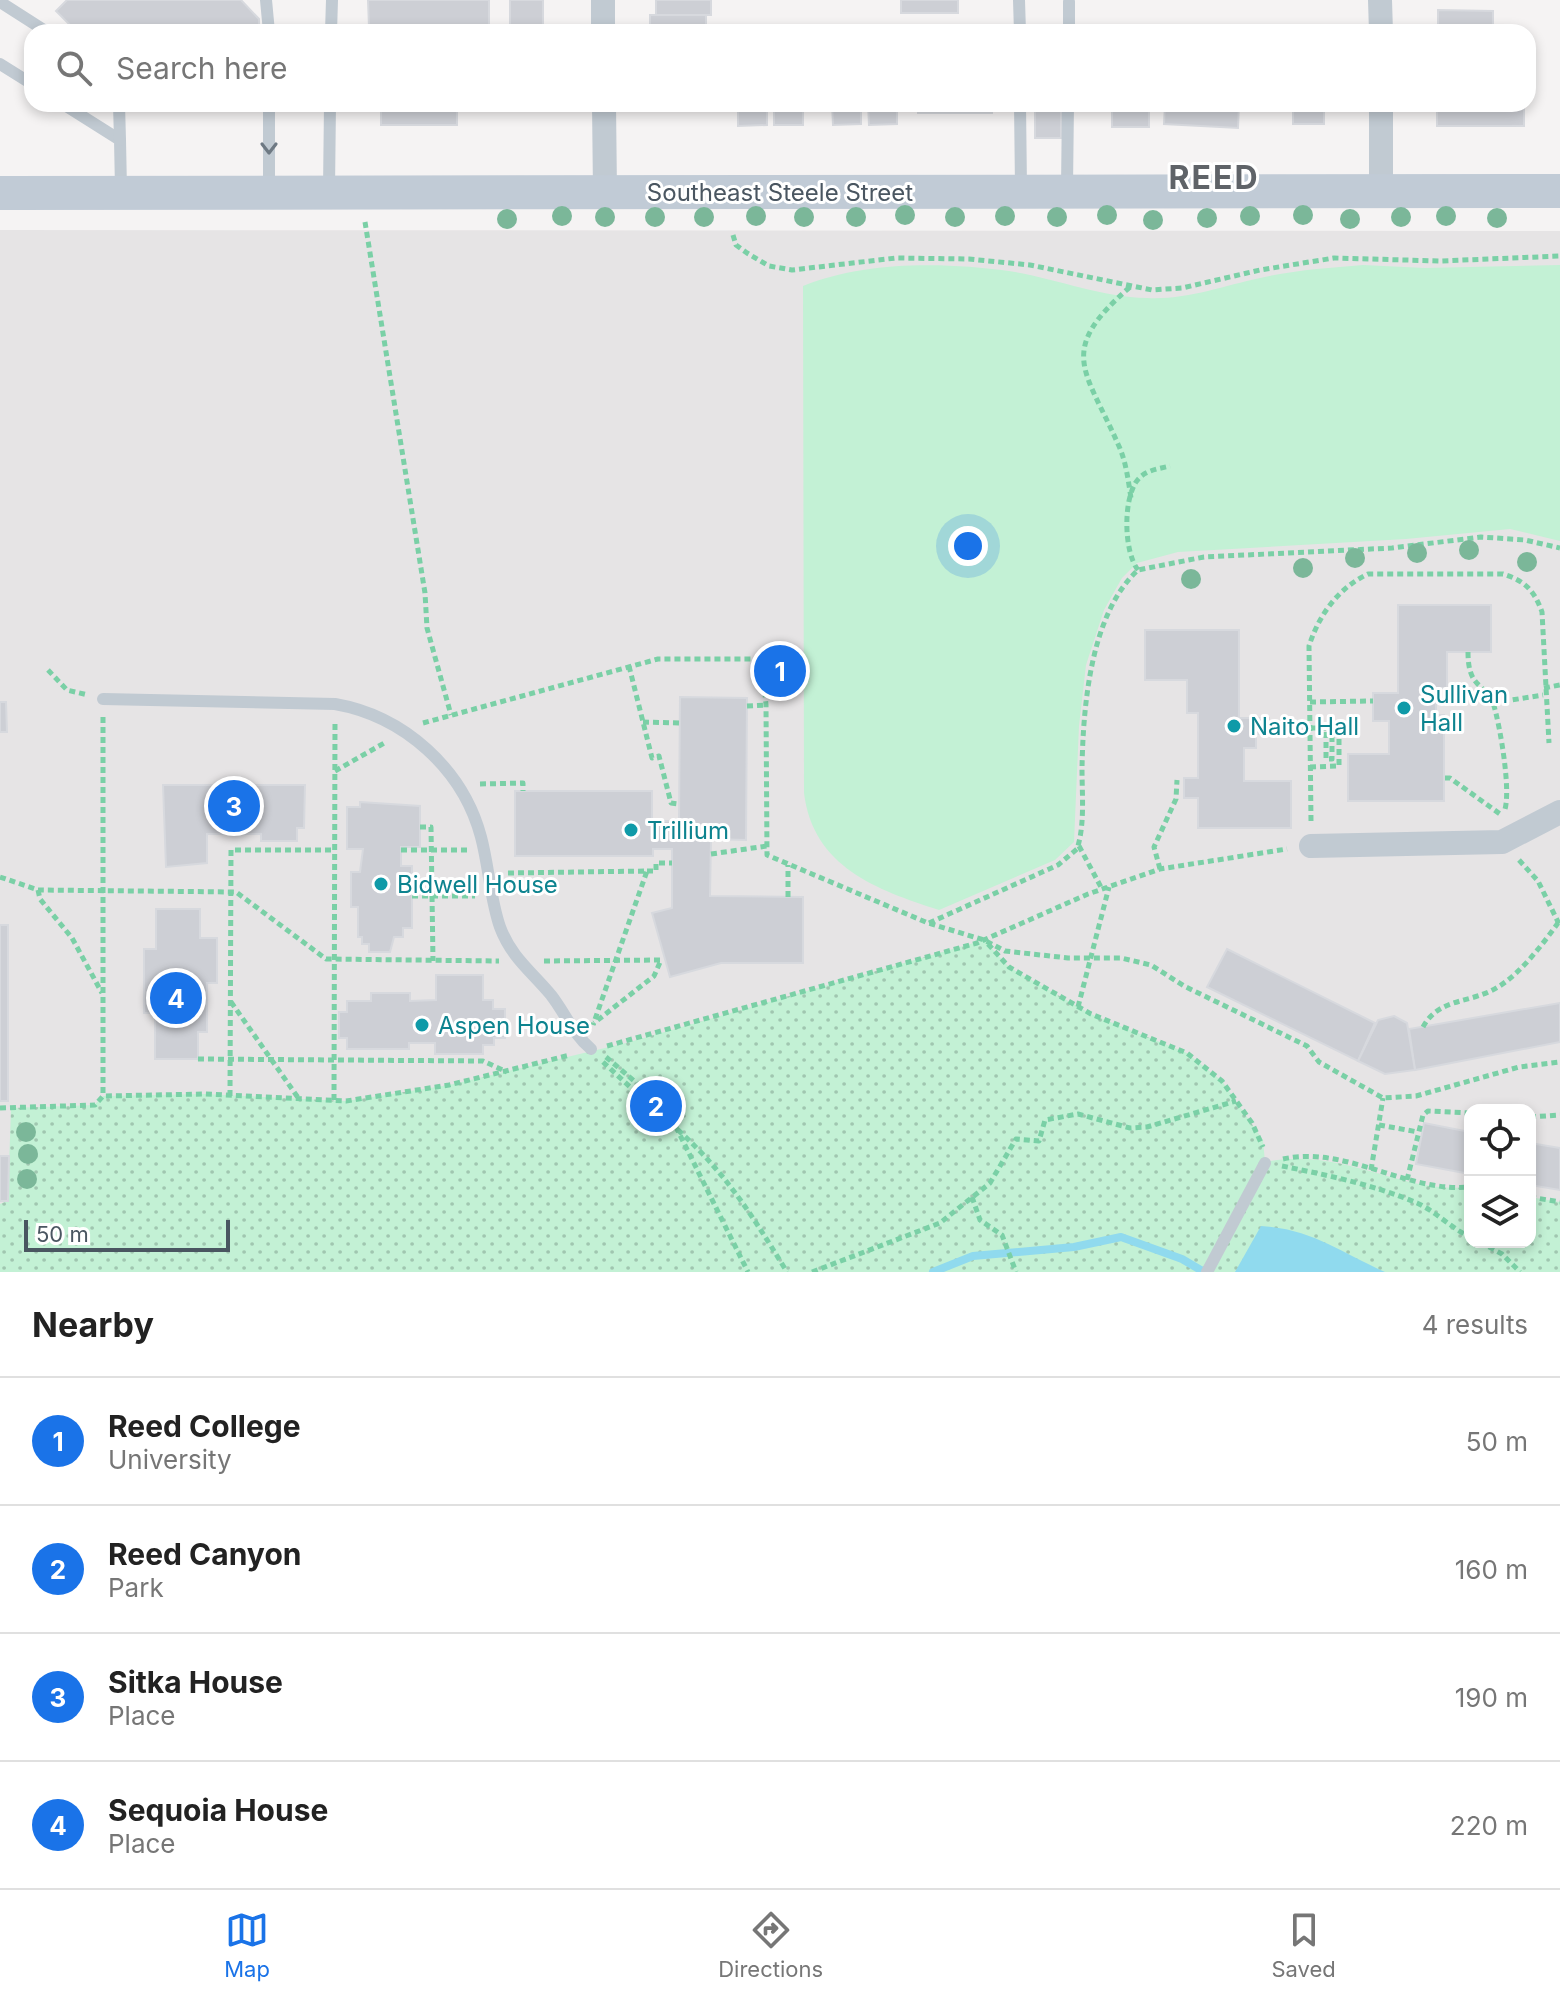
<!DOCTYPE html>
<style>
:root{--surface:#fff;--page:#f6f6f6;--text:#222;--muted:#767676;--line:#e0e0e0;--accent:#1a73e8}
body{margin:0;font-family:Inter,sans-serif;background:var(--page);color:var(--text)}
.controls{position:absolute;right:24px;bottom:24px;display:grid;overflow:hidden;border-radius:16px;box-shadow:0 4px 12px #0003}
.controls button{width:72px;height:72px;display:grid;place-items:center;padding:0;border:0;border-bottom:2px solid var(--line);background:var(--surface);color:var(--text);font:40px sans-serif}
.scale{position:absolute;left:24px;bottom:20px;width:206px;box-sizing:border-box;padding-left:8px;border:4px solid #4a5661;border-top:0;font-size:22px;line-height:28px;white-space:nowrap;color:#4a5661;-webkit-text-stroke:6px #fff;paint-order:stroke}
.you{position:absolute;left:968px;top:546px;width:28px;height:28px;margin:-20px;border:6px solid #fff;border-radius:50%;background:#1a73e8;box-shadow:0 0 0 12px #1a73e833}
.badge{display:grid;place-items:center;width:52px;height:52px;border-radius:50%;background:var(--accent);color:#fff;font-size:26px;font-weight:700}
.pin{position:absolute;translate:-50% -50%;border:4px solid #fff;box-shadow:0 2px 8px #0006}
.list{margin:0;padding:0;list-style:none}
h2{display:flex;justify-content:space-between;align-items:center;height:104px;margin:0;padding:0 32px;font-size:34px}
h2 small{font-size:26px;font-weight:400;color:var(--muted)}
.list li{display:grid;grid-template-columns:52px 1fr auto;gap:24px;align-items:center;box-sizing:border-box;height:128px;padding:0 32px;border-top:2px solid var(--line)}
.list b{display:block;font-size:30px;white-space:nowrap}
.list p{margin:0;font-size:26px;white-space:nowrap;color:var(--muted)}
.list em{font-size:26px;font-style:normal;color:var(--muted)}
.icon{flex:none;width:44px;height:44px;fill:none;stroke:currentColor;stroke-width:2;stroke-linecap:round;stroke-linejoin:round}
.map{position:relative;flex:none;width:1560px;height:1272px;overflow:hidden}
.search{position:absolute;background:var(--surface);box-shadow:0 4px 12px #0003;left:24px;right:24px;top:24px;height:88px;display:flex;align-items:center;gap:20px;box-sizing:border-box;padding:0 28px;border-radius:24px;color:var(--muted);font-size:30px}
.sheet{height:616px;background:var(--surface)}
nav{display:flex;justify-content:space-around;align-items:center;box-sizing:border-box;height:112px;border-top:2px solid var(--line);background:var(--surface);font-size:22px;color:var(--muted)}
nav a{display:grid;justify-items:center;gap:4px}
nav .on{color:var(--accent)}
.map>svg:first-child{display:block}
.education{fill:#e6e4e5;fill-rule:evenodd}
.park{fill:url(#park-dots)}
.pitch{fill:#c3f1d5}
.water{fill:#90daee}
.lines{fill:none;stroke-linecap:round;stroke-linejoin:round}
.stream{stroke:#90daee;stroke-width:8}
.building{fill:#cdcfd5;stroke:#d7d9de;stroke-width:2}
.path{stroke:#7ad0a6;stroke-width:5;stroke-dasharray:6 4;stroke-linecap:butt}
.lane{stroke:#c1cad2;stroke-width:12}
.street{stroke:#c1cad2;stroke-width:24}
.secondary{stroke:#c1cbd6;stroke-width:34}
.path-bridge{stroke:#7ad0a6;stroke-width:5;stroke-dasharray:6 4;stroke-linecap:butt}
.tree{fill:#7bb799}
.oneway{stroke:#6e7983}
.culture-dot{fill:#0f9aa8;stroke:#fff;stroke-width:3}
.labels{text-anchor:middle;dominant-baseline:central;stroke-width:6;stroke-linejoin:round;paint-order:stroke}
.street-label{font-size:24px;fill:#4a5661;stroke:#fff}
.culture-label{font-size:24px;fill:#0d838f;stroke:#fff;text-anchor:start}
.district-label{font-size:32px;font-weight:bold;letter-spacing:2px;fill:#5f6368;stroke:#fff}
</style>
<div class="map">
<svg width="1560" height="1272" viewBox="0 0 1560 1272">
<defs>
<pattern id="park-dots" width="8" height="8" patternUnits="userSpaceOnUse" patternTransform="scale(2)"><rect width="8" height="8" fill="#c3f1d5"/><path d="M2 2h.1M6 6h.1" fill="none" stroke="#a0c6b0" stroke-width="1.8" stroke-linecap="round"/></pattern>
</defs>
<rect width="100%" height="100%" fill="#f5f3f3"/>
<path class="education" d="M0,230L1560,231V1272H0ZM1470,1110H1530V1242H1470Z"/>
<path class="park" d="M984,940L1009,967L1091,1014L1187,1053L1222,1081L1263,1140L1265,1162C1344,1146 1398,1194 1470,1187V1242H1530V1197L1560,1202V1272H0V1204L7,1201L8,1195L11,1108L94,1105L103,1096L205,1094L346,1101L449,1085L626,1043Z"/>
<path class="pitch" d="M1363,265L1425,268L1560,265V541L1510,529L1406,539L1178,552L1137,563L1122,578L1104,610L1086,665L1079,726L1074,842L1055,860L939,910C877,890 813,867 804,793L803,286C864,261 944,262 1009,271C1055,278 1100,297 1147,298C1187,300 1222,286 1260,278C1294,270 1329,268 1363,265Z"/>
<path class="water" d="M1261,1226C1312,1229 1340,1252 1385,1272H1235Z"/>
<g class="lines">
<path class="stream" d="M933,1272L973,1256L1074,1247L1121,1237L1182,1259L1204,1272"/>
</g>
<g class="building">
<path d="M67,0H241L259,19V32H77L56,11Z"/>
<path d="M368,0H489V27H369Z"/>
<rect x="510" y="0" width="33" height="32"/>
<rect x="656" y="0" width="55" height="15"/>
<rect x="901" y="0" width="57" height="13"/>
<path d="M1438,10L1493,11V32H1438Z"/>
<rect x="650" y="15" width="56" height="17"/>
<rect x="381" y="104" width="76" height="21"/>
<path d="M738,104H767V125L738,126Z"/>
<rect x="774" y="104" width="29" height="21"/>
<path d="M832,104H861V124L833,125Z"/>
<path d="M868,104H897V124L869,125Z"/>
<rect x="918" y="104" width="74" height="9"/>
<rect x="1035" y="104" width="26" height="34"/>
<rect x="1112" y="104" width="37" height="23"/>
<path d="M1165,104H1239L1238,128L1164,124Z"/>
<path d="M1286,104H1324V124H1293V107Z"/>
<rect x="1437" y="104" width="87" height="22"/>
<path d="M1398,605H1491V652H1447V688H1436V715H1444V801H1348V754H1389V721H1373V693H1398Z"/>
<path d="M1145,630H1239V718H1269V734H1256V748H1244V781H1291V828H1198V798H1184V778H1198V713H1187V680H1145Z"/>
<path d="M680,697L747,698L746,840L711,839L710,896L803,897V963H721L670,977L652,913L672,908V849H653V856H515V791H652V821H679Z"/>
<path d="M0,702H6L7,732H0Z"/>
<path d="M163,785H305L304,828H297V841H261V834H207V863L166,867Z"/>
<path d="M360,802L420,806V847H401V866H412V928H403V937H394L390,952H369V944H362V937H358V907H351V872H360L363,849H347V807H360Z"/>
<path d="M156,909H200V938H217V983H207V1032H198V1059H155V1013H144V949H156Z"/>
<rect x="0" y="925" width="8" height="176"/>
<path d="M1227,949L1375,1023L1358,1061L1207,987Z"/>
<path d="M436,975H483V1000H493V1009H505V1038H494V1045H483V1054H435V1043H409V1049H347V1038H339V1012H347V1001H371V993H410V1001L436,1000Z"/>
<path d="M1560,1003V1042L1415,1070L1409,1029Z"/>
<path d="M1394,1016L1407,1023L1415,1070L1385,1074L1358,1061L1378,1020Z"/>
<path d="M1424,1123L1470,1132V1174L1416,1164Z"/>
<path d="M1530,1143L1560,1148V1190L1530,1185Z"/>
<path d="M0,1156H9L8,1201H0Z"/>
</g>
<g class="lines">
<g class="path">
<path d="M365,222L425,593L427,628L451,715"/>
<path d="M733,235L736,245L747,253L769,266L792,270L896,258L969,259L1030,265L1152,290L1182,288L1260,270L1334,258L1440,261L1560,256"/>
<path d="M1130,287C1056,351 1085,369 1118,444C1126,461 1128,479 1131,498"/>
<path d="M1138,570C1124,552 1123,502 1136,482C1144,470 1158,469 1170,466"/>
<path d="M1468,652C1468,690 1485,681 1494,706C1500,726 1512,794 1504,812"/>
<path d="M629,666L652,758L659,756L671,803L679,804"/>
<path d="M48,670L67,690L88,695"/>
<path d="M1544,688L1560,685"/>
<path d="M1310,702L1373,701"/>
<path d="M1493,703L1543,695"/>
<path d="M747,706L766,705"/>
<path d="M103,717V1096"/>
<path d="M643,722L680,723"/>
<path d="M423,723L658,659H762L766,705L767,855L928,923L984,940L1005,951L1068,958H1121L1151,965L1184,986L1307,1046L1319,1062L1383,1098L1416,1096L1519,1067L1560,1062"/>
<path d="M1310,728H1326V759H1332V729H1339V766L1310,767"/>
<path d="M335,771L386,742"/>
<path d="M1445,778H1450L1500,814"/>
<path d="M480,784L523,783V791"/>
<path d="M1311,821L1309,646C1319,615 1338,588 1368,574H1503C1525,581 1534,590 1542,612L1549,743"/>
<path d="M420,827H431L433,961"/>
<path d="M1079,846L1102,889"/>
<path d="M401,850H468"/>
<path d="M711,854L767,846"/>
<path d="M1519,860L1538,881L1560,926"/>
<path d="M1160,869L1154,847L1176,799L1177,780"/>
<path d="M647,871H656V863H672"/>
<path d="M508,873L647,871L593,1025"/>
<path d="M0,877L38,890L236,892L326,959L499,961"/>
<path d="M38,890L40,899L72,938L102,993"/>
<path d="M412,896H475"/>
<path d="M788,897V865"/>
<path d="M929,923L1058,865L1077,849C1085,825 1082,795 1082,769C1083,708 1090,614 1138,570L1204,557L1392,548L1481,537L1525,540L1560,548"/>
<path d="M988,944L1009,967L1091,1014L1187,1053L1222,1081L1252,1123L1263,1147"/>
<path d="M544,961L661,960L654,976L594,1023"/>
<path d="M231,1002L299,1099"/>
<path d="M1078,1007L1109,887"/>
<path d="M1423,1027C1439,997 1471,1004 1498,987C1521,973 1542,945 1558,923"/>
<path d="M607,1046L977,943L1088,894L1160,869L1287,849"/>
<path d="M606,1057L667,1109L748,1272"/>
<path d="M198,1059L483,1061L507,1072"/>
<path d="M603,1062L655,1110"/>
<path d="M230,1096L231,850H335"/>
<path d="M334,1100L335,721"/>
<path d="M0,1108L95,1105L103,1096L205,1094L346,1101L449,1085L570,1055"/>
<path d="M1530,1117L1560,1115"/>
<path d="M1379,1125L1418,1132"/>
<path d="M1283,1159C1346,1145 1407,1193 1470,1187"/>
<path d="M1282,1166C1327,1175 1375,1185 1417,1203C1435,1211 1451,1228 1470,1237"/>
<path d="M1371,1170L1383,1098"/>
<path d="M1407,1180L1423,1115L1428,1111L1470,1113"/>
<path d="M972,1197L980,1220L1002,1235L1016,1272"/>
<path d="M1530,1197L1560,1202"/>
<path d="M1480,1242L1502,1254L1520,1272"/>
<path d="M812,1272L940,1223L990,1183L1016,1139L1039,1141L1045,1120L1078,1114L1130,1128L1147,1127L1236,1101"/>
</g>
<g class="lane">
<path d="M266,0L269,32"/>
<path d="M1019,0L1020,32"/>
<path d="M0,2L47,32"/>
<path d="M331,32L332,0"/>
<path d="M1069,32V2"/>
<path d="M0,64L32,84"/>
<path d="M63,104L120,140L121,189"/>
<path d="M119,104L120,140"/>
<path d="M1020,104L1021,188"/>
<path d="M1067,187L1068,104"/>
<path d="M269,189V104"/>
<path d="M329,189L330,104"/>
<path d="M103,699L335,704C404,716 463,769 481,837C489,867 490,898 500,927C511,957 532,972 551,995C565,1013 573,1034 591,1049"/>
<path d="M1207,1272L1265,1163"/>
</g>
<g class="street">
<path d="M603,0V32"/>
<path d="M1380,0L1381,32"/>
<path d="M604,104L605,192"/>
<path d="M1381,104V192"/>
<path d="M1311,846L1502,842L1560,812"/>
</g>
<path class="secondary" d="M0,193L1560,191"/>
<path class="path-bridge" d="M655,1110C719,1163 744,1202 787,1272"/>
</g>
<g class="tree">
<circle cx="905" cy="215" r="10"/>
<circle cx="1107" cy="215" r="10"/>
<circle cx="1303" cy="215" r="10"/>
<circle cx="562" cy="216" r="10"/>
<circle cx="756" cy="216" r="10"/>
<circle cx="1005" cy="216" r="10"/>
<circle cx="1250" cy="216" r="10"/>
<circle cx="1446" cy="216" r="10"/>
<circle cx="605" cy="217" r="10"/>
<circle cx="655" cy="217" r="10"/>
<circle cx="704" cy="217" r="10"/>
<circle cx="804" cy="217" r="10"/>
<circle cx="856" cy="217" r="10"/>
<circle cx="955" cy="217" r="10"/>
<circle cx="1057" cy="217" r="10"/>
<circle cx="1401" cy="217" r="10"/>
<circle cx="1207" cy="218" r="10"/>
<circle cx="1497" cy="218" r="10"/>
<circle cx="507" cy="219" r="10"/>
<circle cx="1350" cy="219" r="10"/>
<circle cx="1153" cy="220" r="10"/>
<circle cx="1469" cy="550" r="10"/>
<circle cx="1417" cy="553" r="10"/>
<circle cx="1355" cy="558" r="10"/>
<circle cx="1527" cy="562" r="10"/>
<circle cx="1303" cy="568" r="10"/>
<circle cx="1191" cy="579" r="10"/>
<circle cx="26" cy="1132" r="10"/>
<circle cx="28" cy="1154" r="10"/>
<circle cx="27" cy="1179" r="10"/>
</g>
<defs><path id="oneway-chevron" d="M-2-3.5L2.5 0L-2 3.5" fill="none" stroke-width="1.6" stroke-linecap="round" stroke-linejoin="round" transform="scale(2)"/></defs>
<use class="oneway" href="#oneway-chevron" transform="translate(269 148) rotate(90)"/>
<g class="culture-dot">
<circle cx="1404" cy="708" r="8"/>
<circle cx="1234" cy="726" r="8"/>
<circle cx="631" cy="830" r="8"/>
<circle cx="381" cy="884" r="8"/>
<circle cx="422" cy="1025" r="8"/>
</g>
<g class="labels">
<g class="street-label">
<text x="780" y="192">Southeast Steele Street</text>
</g>
<g class="culture-label">
<text x="1420" y="694">Sullivan<tspan x="1420" dy="28">Hall</tspan></text>
<text x="1250" y="726">Naito Hall</text>
<text x="647" y="830">Trillium</text>
<text x="397" y="884">Bidwell House</text>
<text x="438" y="1025">Aspen House</text>
</g>
<g class="district-label">
<text x="1214" y="177">REED</text>
</g>
</g>
</svg>
<div class="controls">
<button><svg class="icon" aria-label="locate" viewBox="0 0 24 24"><circle cx="12" cy="12" r="6"/><path d="M12 2v4M12 18v4M2 12h4M18 12h4"/></svg></button>
<button><svg class="icon" aria-label="layers" viewBox="0 0 24 24"><path d="M12 4l9 5-9 5-9-5zM3 14l9 5 9-5"/></svg></button>
</div>
<div class="scale">50 m</div>
<div class="you"></div>
<div class="pin badge" style="left:780px;top:671px">1</div>
<div class="pin badge" style="left:656px;top:1106px">2</div>
<div class="pin badge" style="left:234px;top:806px">3</div>
<div class="pin badge" style="left:176px;top:998px">4</div>
<div class="search"><svg class="icon" aria-label="search" viewBox="0 0 24 24"><circle cx="10" cy="10" r="6"/><path d="M15 15l6 6"/></svg>Search here</div>
</div>
<section class="sheet">
<h2>Nearby<small>4 results</small></h2>
<ul class="list">
<li><span class="badge">1</span><div><b>Reed College</b><p>University</p></div><em>50 m</em></li>
<li><span class="badge">2</span><div><b>Reed Canyon</b><p>Park</p></div><em>160 m</em></li>
<li><span class="badge">3</span><div><b>Sitka House</b><p>Place</p></div><em>190 m</em></li>
<li><span class="badge">4</span><div><b>Sequoia House</b><p>Place</p></div><em>220 m</em></li>
</ul>
</section>
<nav>
<a class="on"><svg class="icon" aria-label="map" viewBox="0 0 24 24"><path d="M3 6l6-2 6 2 6-2v14l-6 2-6-2-6 2zM9 4v14M15 6v14"/></svg>Map</a>
<a><svg class="icon" aria-label="directions" viewBox="0 0 24 24"><path d="M12 3l9 9-9 9-9-9zM9 14v-3h6M13 9l2 2-2 2"/></svg>Directions</a>
<a><svg class="icon" aria-label="saved" viewBox="0 0 24 24"><path d="M7 4h10v16l-5-4-5 4z"/></svg>Saved</a>
</nav>
